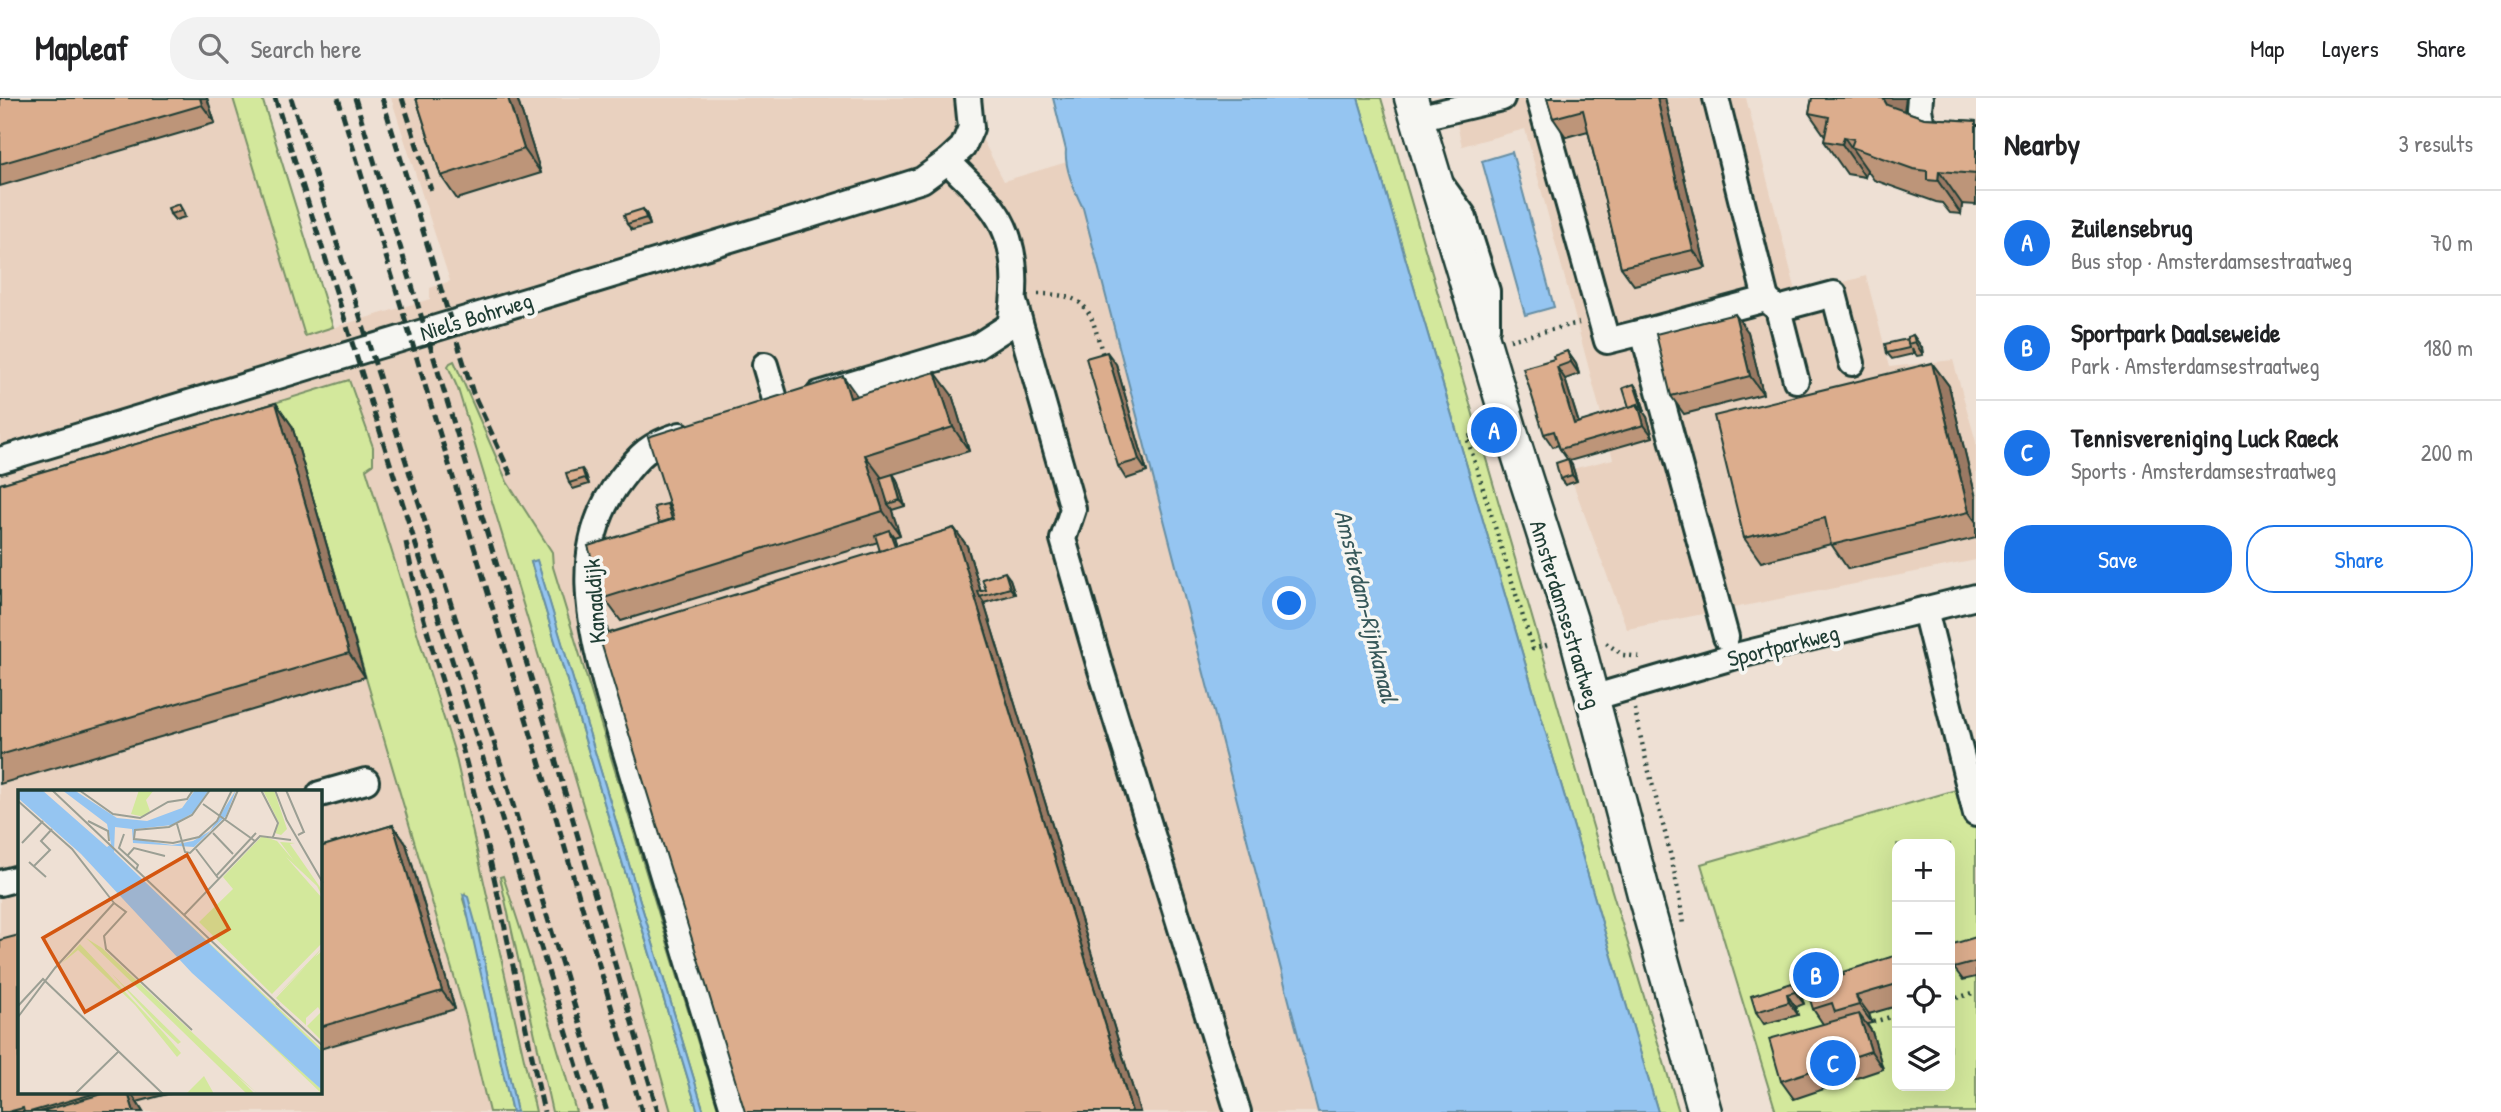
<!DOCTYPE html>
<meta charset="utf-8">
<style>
:root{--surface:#fff;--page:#f2f2f2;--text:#202124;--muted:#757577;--line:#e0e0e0;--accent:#1a73e8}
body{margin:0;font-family:"Patrick Hand",sans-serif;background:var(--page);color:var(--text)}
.controls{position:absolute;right:21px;bottom:21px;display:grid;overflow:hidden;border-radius:14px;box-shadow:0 7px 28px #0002}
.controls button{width:63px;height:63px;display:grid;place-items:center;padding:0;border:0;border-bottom:2px solid var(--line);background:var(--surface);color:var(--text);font:35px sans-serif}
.you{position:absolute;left:1290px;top:506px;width:24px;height:24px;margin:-18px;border:5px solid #fff;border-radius:50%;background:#1a73e8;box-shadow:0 0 0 10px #1a73e833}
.badge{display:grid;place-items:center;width:46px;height:46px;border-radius:50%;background:var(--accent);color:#fff;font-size:23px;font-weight:700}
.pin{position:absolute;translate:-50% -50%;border:4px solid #fff;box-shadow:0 2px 7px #0006}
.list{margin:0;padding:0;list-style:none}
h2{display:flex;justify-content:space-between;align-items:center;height:91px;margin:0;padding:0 28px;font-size:30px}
h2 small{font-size:23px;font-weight:400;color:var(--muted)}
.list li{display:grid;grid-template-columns:46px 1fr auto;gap:21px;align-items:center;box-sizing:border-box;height:105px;padding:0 28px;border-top:2px solid var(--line)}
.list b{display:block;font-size:26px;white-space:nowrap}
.list p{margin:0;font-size:23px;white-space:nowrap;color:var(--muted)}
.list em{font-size:23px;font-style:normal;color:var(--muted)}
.actions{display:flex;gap:14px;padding:21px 28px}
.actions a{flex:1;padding:16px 0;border:2px solid var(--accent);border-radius:28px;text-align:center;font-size:24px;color:var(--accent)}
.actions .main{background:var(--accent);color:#fff}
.icon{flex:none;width:38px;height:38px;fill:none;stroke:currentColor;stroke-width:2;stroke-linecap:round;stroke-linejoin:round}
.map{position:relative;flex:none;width:1976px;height:1014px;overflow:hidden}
header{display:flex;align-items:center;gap:42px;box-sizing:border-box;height:98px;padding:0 35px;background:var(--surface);border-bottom:2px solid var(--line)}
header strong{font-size:33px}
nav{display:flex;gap:38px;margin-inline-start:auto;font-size:24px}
.search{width:490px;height:63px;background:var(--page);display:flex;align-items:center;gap:18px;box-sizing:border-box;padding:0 24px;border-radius:28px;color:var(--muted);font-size:26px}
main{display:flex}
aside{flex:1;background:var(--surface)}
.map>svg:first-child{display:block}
.built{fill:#e9d1bf;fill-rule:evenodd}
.green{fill:#d3e89c;stroke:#799268;stroke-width:2;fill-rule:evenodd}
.water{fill:#95c5f1;stroke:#668fa5;stroke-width:2}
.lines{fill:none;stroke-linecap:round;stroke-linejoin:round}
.minor-casing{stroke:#1f3d34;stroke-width:30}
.major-casing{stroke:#1f3d34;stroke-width:37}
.path{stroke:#1f3d34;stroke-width:4.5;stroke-dasharray:2 5;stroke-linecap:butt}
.minor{stroke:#f6f6f2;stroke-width:24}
.major{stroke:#f6f6f2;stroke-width:32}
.rail{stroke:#1f3d34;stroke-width:5;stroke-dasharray:10 5;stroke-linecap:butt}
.wall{fill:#bd9579;stroke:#1f3d34;stroke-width:2}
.shaded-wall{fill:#9a7963;stroke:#1f3d34;stroke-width:2}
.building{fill:#dcad8d;stroke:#1f3d34;stroke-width:2}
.labels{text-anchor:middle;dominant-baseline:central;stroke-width:7;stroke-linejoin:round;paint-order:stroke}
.street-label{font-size:23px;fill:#1f3d34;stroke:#f6f6f2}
.water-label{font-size:24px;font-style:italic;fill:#37585a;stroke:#f6f6f2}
.inset-road{fill:none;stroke:#9b9f94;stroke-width:2}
.view{fill:#d45610;fill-opacity:0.15;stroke:#d45610;stroke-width:3.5}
.inset-edge{fill:none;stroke:#1f3d34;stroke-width:3.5}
</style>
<header>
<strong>Mapleaf</strong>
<div class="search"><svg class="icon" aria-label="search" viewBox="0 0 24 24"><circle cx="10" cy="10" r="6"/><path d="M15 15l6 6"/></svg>Search here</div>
<nav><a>Map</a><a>Layers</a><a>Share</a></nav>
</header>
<main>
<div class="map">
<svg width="1976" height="1014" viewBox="0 0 1976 1014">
<rect width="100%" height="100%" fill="#eee0d4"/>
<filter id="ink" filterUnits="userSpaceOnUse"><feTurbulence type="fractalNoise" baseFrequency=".0143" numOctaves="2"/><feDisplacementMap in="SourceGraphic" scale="14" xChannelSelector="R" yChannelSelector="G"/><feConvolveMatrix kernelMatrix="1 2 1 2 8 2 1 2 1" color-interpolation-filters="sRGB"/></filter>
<g filter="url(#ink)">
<g class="built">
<path d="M0,0H233L305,238L430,201V190L450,183L391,0H966L974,25L1004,83L1067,64L1074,88L1083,109L1318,1014H0ZM19,694H320V995H19Z"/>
<path d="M1451,0H1746L1797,197L1866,178L1890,269L1953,262L1976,344V462L1627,531L1568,372L1613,361L1525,31L1462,48Z"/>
</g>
<g class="green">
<path d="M233,0H262L333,229L305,238Z"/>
<path d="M1358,0H1381L1605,770L1679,1014H1658Z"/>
<path d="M454,263L507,384L552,454L553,469L719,1014H704L537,463L531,464L698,1014H671C604,772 531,532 458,291L448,268L450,265Z"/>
<path d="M349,282L373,349V366L366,371L455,656L536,1014H517L479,838L465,796L463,801L474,838L512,1014H489L466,919L292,329L48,375Z"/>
<path d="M1976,686V1014H1776L1701,766ZM1897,746H1950V988H1897Z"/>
<path d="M503,778C529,856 554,935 576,1014H552L500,779Z"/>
</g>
<g class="water">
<path d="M1053,0H1358L1658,1014H1318L1083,110C1075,94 1064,70 1066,52Z"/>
<path d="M1512,54L1554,209L1525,217L1482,63Z"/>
<path d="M537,462L704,1014H698L531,464Z"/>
<path d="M463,796L468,799L479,838L517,1014H512Z"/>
</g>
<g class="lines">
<defs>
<g id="minor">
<path d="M1539,0L1607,243L1643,234"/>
<path d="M1716,0L1766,201L1643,234L1726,539"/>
<path d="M1920,0L1919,11L1922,29L1943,37L1976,41"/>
<path d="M1417,20L1502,0"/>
<path d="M1442,88L1463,117L1487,193V230"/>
<path d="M1766,201L1778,211L1796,282"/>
<path d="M1015,207L1073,411L1063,441L1100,569L1238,1014"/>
<path d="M1778,211L1834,196L1852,265"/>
<path d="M765,267L777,308"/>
<path d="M819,296L976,249L1010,227C1017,189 1018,144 993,111C981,94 962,79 948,63"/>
<path d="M680,337C650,346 639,357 621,381C570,446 589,525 609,598L734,1014"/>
<path d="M0,362L807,118L922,82L948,63L963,49L971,30L968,0"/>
<path d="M1925,512L1976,716"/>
<path d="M1592,600L1736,558L1976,499"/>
<path d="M320,696L366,683"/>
<path d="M0,785L19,780"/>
</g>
<path id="major" d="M1411,0L1515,347L1576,538L1646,804L1705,1014"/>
</defs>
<use href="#minor" class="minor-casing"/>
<use href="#major" class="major-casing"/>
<g class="path">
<path d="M1038,196C1092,196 1090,214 1104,261"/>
<path d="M1510,242L1579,225"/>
<path d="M1484,335L1467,339L1533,551L1550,546"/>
<path d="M1606,545L1623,557L1642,559"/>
<path d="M1635,611C1648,684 1675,753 1683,827"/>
<path d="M1950,902L1976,894"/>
<path d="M1873,924L1897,917"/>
</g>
<use href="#minor" class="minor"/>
<use href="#major" class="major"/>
<g class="rail">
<path d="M275,0L493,692L591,1014"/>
<path d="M291,0L474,579L607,1014"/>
<path d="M338,0L555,716L642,1014"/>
<path d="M355,0L546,629L658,1014"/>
<path d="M382,0L473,295L511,377"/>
<path d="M402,0L431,92"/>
<path d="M406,444C420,523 449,598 469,675C498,787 519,901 544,1014"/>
</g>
</g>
<g class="wall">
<path d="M0,0H207L215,25L0,88Z"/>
<path d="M416,0H517L541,75L457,101L441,78Z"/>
<path d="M1547,0H1665L1706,170L1634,187L1621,169L1588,33L1566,39L1553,20Z"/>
<path d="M1812,0H1906L1904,13L1924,20L1976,23V107L1962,106L1961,116L1950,115L1942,105L1936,104L1874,82L1867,72L1865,79L1847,76L1824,43L1825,38L1809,15Z"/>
<path d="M179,106L183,113L185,119L175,122L170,116Z"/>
<path d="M643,111L647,117L650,127L632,132L627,126Z"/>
<path d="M1748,234L1763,296L1684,316L1671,298Z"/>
<path d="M1913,237L1922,250L1923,257L1917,258L1912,251L1913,256L1892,261L1887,255Z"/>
<path d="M1567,253L1576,266L1579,276L1565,281L1579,325L1629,309L1638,292L1645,313L1643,314L1647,319L1653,339L1569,363L1572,367L1577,383L1565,387L1560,381L1567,361L1560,351L1558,347L1553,349L1544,336L1554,261Z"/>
<path d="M1932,265L1949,288L1976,400V440L1848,471L1831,446L1761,464L1744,440Z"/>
<path d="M1116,266L1147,374L1126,381L1118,368Z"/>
<path d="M952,297L969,353L893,376L897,382L905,408L892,412L891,410L900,437L894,439L897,448L954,430L967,448L981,494L1010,481L1015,496L984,505L1140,1014H745L880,453L878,444L621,523L604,500L659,425L667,406L670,410L857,298Z"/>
<path d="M276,305L292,328L365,579L0,686V386Z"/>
<path d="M586,377L589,386L573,391L569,385Z"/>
<path d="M393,727L406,746L455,911L320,951V749Z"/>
<path d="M1976,839V879L1963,882L1954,870Z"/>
<path d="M1897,857V908L1869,916L1872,925L1867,926L1872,934L1883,971L1794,1001L1781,983L1823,926L1813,911L1844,877Z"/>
<path d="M1792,885L1801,898L1804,906L1795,909L1798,917L1764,926L1756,914Z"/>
<path d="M19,995H171L137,1004L143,1014H0Z"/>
</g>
<g class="shaded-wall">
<path d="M200,0H207L215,25L202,7Z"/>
<path d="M508,0H517L541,75L524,51Z"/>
<path d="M1657,0H1665L1706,170L1693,152Z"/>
<path d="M1883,0H1906L1902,26L1887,7Z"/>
<path d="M1844,39L1867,72L1865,79L1842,46Z"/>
<path d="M1939,73L1962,106L1961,116L1938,83Z"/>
<path d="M643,111L647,117L650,127L646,120Z"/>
<path d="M1735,216L1748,234L1763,296L1750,278Z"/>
<path d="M1913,237L1922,250L1923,257L1915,244Z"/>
<path d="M1567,253L1576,266L1579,276L1571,264Z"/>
<path d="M1107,254L1116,266L1147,374L1139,362Z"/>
<path d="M1932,265L1949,288L1976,400V424L1969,414Z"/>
<path d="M1557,269L1565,281L1583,339L1574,326Z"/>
<path d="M935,274L952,297L969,353L953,329Z"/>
<path d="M843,278L860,302L850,300Z"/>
<path d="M1634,286L1638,292L1645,313L1641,307Z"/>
<path d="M276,305L292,328L365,579L349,555Z"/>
<path d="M1638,306L1647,319L1653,339L1644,327Z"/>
<path d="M865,357L882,380L888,406L891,410L900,437L883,413Z"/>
<path d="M1568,361L1572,367L1577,383L1572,377Z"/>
<path d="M582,371L586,377L589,386L585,380Z"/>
<path d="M893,376L897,382L905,408L900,402Z"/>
<path d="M954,430L967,448L982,498L980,499L984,505L1140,1014H1132Z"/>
<path d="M889,432L894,439L903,467L899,461Z"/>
<path d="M1005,474L1010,481L1015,496L1010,490Z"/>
<path d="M393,727L406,746L455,911L442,893Z"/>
<path d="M1792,885L1801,898L1804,906L1795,894Z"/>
<path d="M1787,896L1795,909L1798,917L1789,904Z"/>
<path d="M1856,898L1869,916L1872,925L1859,907Z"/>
<path d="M1859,916L1872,934L1883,971L1871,953Z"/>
<path d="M128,995H131L143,1014H134Z"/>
</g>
<g class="building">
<path d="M0,0H200L202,7L0,66Z"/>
<path d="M416,0H508L524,51L441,78Z"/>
<path d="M1547,0H1657L1693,152L1621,169L1583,12L1553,20Z"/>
<path d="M1812,0H1883L1887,7L1924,20L1976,23V84H1975L1976,76L1939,73L1938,83L1927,82V73L1913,71L1851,49L1854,41L1844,39L1842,46L1824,43L1829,19L1809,15Z"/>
<path d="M179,106L181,113L170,116L168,110Z"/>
<path d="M643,111L646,120L627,126L624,117Z"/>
<path d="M1735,216L1750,278L1671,298L1656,236Z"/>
<path d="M1913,237L1915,244L1908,246L1907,239Z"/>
<path d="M1907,241L1909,250L1887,255L1885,246Z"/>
<path d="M1567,253L1571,264L1557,269L1574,326L1638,306L1644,327L1560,351L1554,333L1544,336L1523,270L1554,261L1553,258Z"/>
<path d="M1107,254L1139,362L1118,368L1086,260Z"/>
<path d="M1932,265L1969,414L1831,447L1825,420L1744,440L1714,318Z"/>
<path d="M935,274L953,329L865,357L883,413L604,500L588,448L674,421L648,339L843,278L850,300Z"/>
<path d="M1634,286L1641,307L1638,308V306L1629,309L1623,290Z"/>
<path d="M276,305L349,555L0,657V386Z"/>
<path d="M1568,361L1572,377L1560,381L1556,365Z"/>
<path d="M582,371L585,380L569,385L566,375Z"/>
<path d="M893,376L900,402L888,406L880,380Z"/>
<path d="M667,406L672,421L659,425L654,409Z"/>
<path d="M954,430L1132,1014H745L599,538Z"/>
<path d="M889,432L895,448L880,453L875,437Z"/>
<path d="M1005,474L1010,490L980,499L978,494L986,492L982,481Z"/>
<path d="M393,727L442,893L320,929V749Z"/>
<path d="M19,837V995H96L30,1014H24L23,1010L8,1014H0V842Z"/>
<path d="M1976,839V864L1954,870L1950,854V847Z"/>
<path d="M1897,857V886L1856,898L1859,907L1835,914L1832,905L1813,911L1806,889L1844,877L1843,874Z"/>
<path d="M1792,885L1795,894L1787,896L1789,904L1756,914L1751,898Z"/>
<path d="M1859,916L1871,953L1781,983L1769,941Z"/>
<path d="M105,995H128L134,1014H39Z"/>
</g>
</g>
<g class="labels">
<g class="street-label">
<text transform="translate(476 218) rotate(-17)">Niels Bohrweg</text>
<text transform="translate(594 503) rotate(-94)">Kanaaldijk</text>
<text transform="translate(1566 516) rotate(73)">Amsterdamsestraatweg</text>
<text transform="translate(1783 547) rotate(-14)">Sportparkweg</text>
</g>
<g class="water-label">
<text transform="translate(1367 508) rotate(76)">Amsterdam-Rijnkanaal</text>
</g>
</g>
<g transform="translate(18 692)">
<rect width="304" height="304" fill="#eee0d4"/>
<path d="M121,0H136L128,10L132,21L126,27L113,24ZM245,0H256L269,39L263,45L257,43L261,33ZM244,46L259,51L276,71L262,52L277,53L272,54L304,100V106L299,96L268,67L304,108V153L254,204L181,132L215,99L205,87ZM119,85L304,259V262L120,88ZM68,148L84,158L240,304L219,286L237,304H229ZM62,154L145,242L163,263L159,267L117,215L60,160L44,173ZM304,158L297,167L304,161V251L289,236L303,222L300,217L288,228V235L258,208L289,175L256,208ZM94,184L163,252L160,254L142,237ZM227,227L304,300V304L235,238ZM186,286L196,304H168Z" fill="#d3e89c"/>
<path d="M0,0H24L89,57L93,54L89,34L44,0H56L99,28L129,31L164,18L177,0H191L175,23L154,35L118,39L116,49L154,55L175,51L192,41L218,0L208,26L176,57L115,53L114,39L97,37L96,62L304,262V300L174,183L63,64L0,8Z" fill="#95c5f1"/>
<path class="inset-road" d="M34,0L261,215M61,0L95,24L122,28L150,12L169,9L175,0M192,0L174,25L151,37L117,40L116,49L155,53L181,47L199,31L214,0M243,0L260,33L255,47M257,0L269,31M268,0L286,42L280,45M0,11L54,59L96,113M185,14L237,51M268,29L305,93M70,31L90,41L91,51M159,34L167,62L172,63L208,28L220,0M195,43L215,64M106,44L101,58L120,75L118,80M4,53L25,31M178,59L200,88M109,66L116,58L147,66M11,72L28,87M16,76L32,60L23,51L34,39M198,86L238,43M96,113L108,122L86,146L88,159L174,240M166,125L242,46L273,50M258,213L305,256M0,216L25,189L145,304M0,227L37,178L96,113M57,304L100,262"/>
<path class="view" d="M169,65L211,139L67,222L25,148Z"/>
<rect width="304" height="304" class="inset-edge"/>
</g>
</svg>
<div class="controls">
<button>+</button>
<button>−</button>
<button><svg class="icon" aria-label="locate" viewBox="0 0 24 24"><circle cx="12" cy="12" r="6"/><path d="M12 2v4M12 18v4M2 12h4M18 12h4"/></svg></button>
<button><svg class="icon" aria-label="layers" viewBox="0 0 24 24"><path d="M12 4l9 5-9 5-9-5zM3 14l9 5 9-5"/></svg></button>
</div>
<div class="you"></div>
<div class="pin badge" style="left:1494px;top:332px">A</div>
<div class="pin badge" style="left:1816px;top:877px">B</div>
<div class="pin badge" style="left:1833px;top:965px">C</div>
</div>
<aside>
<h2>Nearby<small>3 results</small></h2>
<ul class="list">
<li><span class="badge">A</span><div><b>Zuilensebrug</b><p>Bus stop · Amsterdamsestraatweg</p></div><em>70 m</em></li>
<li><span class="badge">B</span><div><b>Sportpark Daalseweide</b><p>Park · Amsterdamsestraatweg</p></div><em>180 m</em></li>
<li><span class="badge">C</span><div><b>Tennisvereniging Luck Raeck</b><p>Sports · Amsterdamsestraatweg</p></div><em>200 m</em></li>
</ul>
<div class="actions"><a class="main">Save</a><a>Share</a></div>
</aside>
</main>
